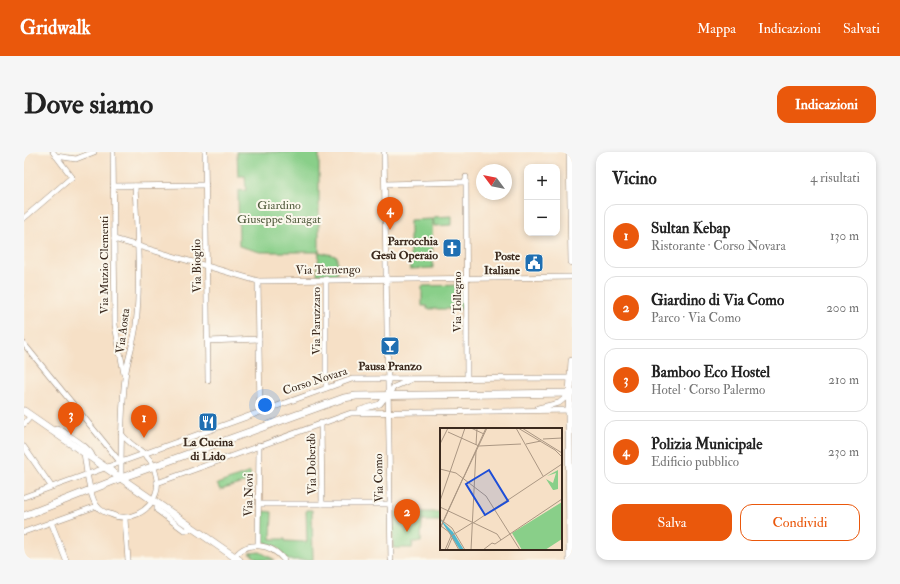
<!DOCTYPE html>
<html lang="it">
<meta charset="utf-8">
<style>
:root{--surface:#fff;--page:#f6f6f6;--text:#222;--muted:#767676;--line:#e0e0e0;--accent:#ea580c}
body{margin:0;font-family:"IM FELL Double Pica",serif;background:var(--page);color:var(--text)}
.controls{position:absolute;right:12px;top:12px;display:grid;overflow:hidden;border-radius:8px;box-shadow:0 2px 6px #0003}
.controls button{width:36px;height:36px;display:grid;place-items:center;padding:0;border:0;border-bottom:1px solid var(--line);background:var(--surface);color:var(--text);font:20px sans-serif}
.compass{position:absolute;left:452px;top:12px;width:36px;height:36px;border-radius:50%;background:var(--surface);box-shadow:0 2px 6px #0003;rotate:302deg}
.you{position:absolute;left:241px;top:253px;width:14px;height:14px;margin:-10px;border:3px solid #fff;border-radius:50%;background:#1a73e8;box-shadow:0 0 0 6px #1a73e833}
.badge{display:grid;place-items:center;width:26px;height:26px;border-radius:50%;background:var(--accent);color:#fff;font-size:13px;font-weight:700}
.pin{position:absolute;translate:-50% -33px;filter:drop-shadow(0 1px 2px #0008)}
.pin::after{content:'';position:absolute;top:21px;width:14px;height:12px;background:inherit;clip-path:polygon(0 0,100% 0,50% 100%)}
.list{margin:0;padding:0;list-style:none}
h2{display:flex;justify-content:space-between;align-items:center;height:52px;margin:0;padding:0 16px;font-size:17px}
h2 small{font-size:13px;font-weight:400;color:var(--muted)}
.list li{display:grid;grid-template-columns:26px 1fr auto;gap:12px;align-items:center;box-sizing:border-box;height:64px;margin:0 8px 8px;padding:0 8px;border:1px solid var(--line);border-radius:12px}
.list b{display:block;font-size:15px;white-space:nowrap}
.list p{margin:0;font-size:13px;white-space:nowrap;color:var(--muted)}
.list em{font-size:13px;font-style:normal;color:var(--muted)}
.actions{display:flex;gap:8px;padding:12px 16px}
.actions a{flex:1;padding:9px 0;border:1px solid var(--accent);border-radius:12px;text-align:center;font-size:14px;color:var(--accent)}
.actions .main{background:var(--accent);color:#fff}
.map{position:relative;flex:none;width:548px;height:408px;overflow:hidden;border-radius:12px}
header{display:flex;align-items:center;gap:24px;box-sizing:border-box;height:56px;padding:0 20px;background:var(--accent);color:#fff}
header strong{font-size:19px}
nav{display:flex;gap:22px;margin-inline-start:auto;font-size:14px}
.intro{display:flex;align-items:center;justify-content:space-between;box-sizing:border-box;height:96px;padding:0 24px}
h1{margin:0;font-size:28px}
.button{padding:10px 18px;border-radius:12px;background:var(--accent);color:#fff;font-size:14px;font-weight:700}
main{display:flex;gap:24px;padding:0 24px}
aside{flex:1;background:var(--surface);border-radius:12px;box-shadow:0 2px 6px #0003}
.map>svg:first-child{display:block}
.green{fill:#89cf89;stroke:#627c54}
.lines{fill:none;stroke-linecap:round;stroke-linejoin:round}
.minor-casing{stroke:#988572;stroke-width:6}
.secondary-casing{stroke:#988572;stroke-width:8}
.minor{stroke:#fff;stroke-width:5}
.secondary{stroke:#fff;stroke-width:7}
.labels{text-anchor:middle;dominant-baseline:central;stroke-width:4;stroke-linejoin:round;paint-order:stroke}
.park-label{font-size:12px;fill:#525c3e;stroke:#fbf7ec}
.poi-label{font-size:12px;font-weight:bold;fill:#3b2a1e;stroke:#fbf7ec;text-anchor:end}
.street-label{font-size:12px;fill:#3b2a1e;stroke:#fbf7ec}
.inset-road{fill:none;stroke:#ab9783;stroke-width:1}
.view{fill:#1d4ed8;fill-opacity:0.15;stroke:#1d4ed8;stroke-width:2}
.inset-edge{fill:none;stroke:#3b2a1e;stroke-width:2}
</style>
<header>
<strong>Gridwalk</strong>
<nav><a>Mappa</a><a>Indicazioni</a><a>Salvati</a></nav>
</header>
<div class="intro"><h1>Dove siamo</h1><a class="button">Indicazioni</a></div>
<main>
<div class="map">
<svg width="548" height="408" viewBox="0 0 548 408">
<rect width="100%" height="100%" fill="#fbf7ec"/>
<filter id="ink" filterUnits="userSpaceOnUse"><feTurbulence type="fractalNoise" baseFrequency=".025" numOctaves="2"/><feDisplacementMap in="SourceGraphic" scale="8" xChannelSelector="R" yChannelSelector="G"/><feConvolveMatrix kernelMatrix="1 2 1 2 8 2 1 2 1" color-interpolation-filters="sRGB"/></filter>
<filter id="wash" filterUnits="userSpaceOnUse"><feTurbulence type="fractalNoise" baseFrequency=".012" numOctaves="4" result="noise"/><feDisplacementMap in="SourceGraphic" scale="16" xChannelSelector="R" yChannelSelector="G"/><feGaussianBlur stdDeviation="0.9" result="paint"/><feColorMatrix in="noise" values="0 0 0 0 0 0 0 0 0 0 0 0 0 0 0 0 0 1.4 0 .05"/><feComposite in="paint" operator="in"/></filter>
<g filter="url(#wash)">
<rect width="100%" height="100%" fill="#f6e0c6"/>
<g class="green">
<path d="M213,0H295V100L313,104V123H293L295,100H236L215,94L214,39L222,38L221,24H214Z"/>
<path d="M428,64V73L410,74L409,65Z"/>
<path d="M408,67L409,116L386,117V68Z"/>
<path d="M438,133V157H403V154H398V134Z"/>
<path d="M226,320L227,329L196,338L193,332Z"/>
<path d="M282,358H288L289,408H264L253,395L238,389V359L248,360L247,387H261V389L283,390Z"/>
<path d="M369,360H417V369H398L397,390H389L388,396H369Z"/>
<path d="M236,400L251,408H235L225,401Z"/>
</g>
</g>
<g filter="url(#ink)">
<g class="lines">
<defs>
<g id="minor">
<path d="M89,0L91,173L100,222"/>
<path d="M181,0L184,228"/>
<path d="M360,0L367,408"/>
<path d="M32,4L52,7L70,0"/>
<path d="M442,25L443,227"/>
<path d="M361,32L442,30"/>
<path d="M89,34L182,33"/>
<path d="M0,66L48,25L29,0"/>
<path d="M90,87L234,129L548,125"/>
<path d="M234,129L236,260"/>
<path d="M184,189L235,187"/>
<path d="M0,192L97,311"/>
<path d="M302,236V127"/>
<path d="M514,256L535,251L546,242"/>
<path d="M336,258L356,252L370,235L386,228"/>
<path d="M297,271L298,352"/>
<path d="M0,272L7,264"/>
<path d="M29,279L32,277L37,278C45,284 70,297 69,307"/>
<path d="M0,295L27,334"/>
<path d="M60,301C62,313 65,345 73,354C76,358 82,361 86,362C104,371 126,360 132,341C135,333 132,321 129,313C122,298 106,295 97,281"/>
<path d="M97,326C97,293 97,260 101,226C103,208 110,191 112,173C117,128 113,79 111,34"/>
<path d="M133,331L327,261L548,258"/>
<path d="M0,345L328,227L548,226"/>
<path d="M133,352V358L160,378H164L167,375"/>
<path d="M235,352H365"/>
<path d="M101,367L104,408"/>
<path d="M27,370L42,408"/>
<path d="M0,380L73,354"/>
<path d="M234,393L235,293"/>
<path d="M209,408C220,387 247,391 260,408"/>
</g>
<g id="secondary">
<path d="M546,0L548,110"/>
<path d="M0,259L215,408"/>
<path d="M0,364L97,326L320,246L332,244L548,241"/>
<path d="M546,408L545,258L548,209"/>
</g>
</defs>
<use href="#minor" class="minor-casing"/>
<use href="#secondary" class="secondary-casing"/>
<use href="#minor" class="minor"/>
<use href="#secondary" class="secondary"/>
</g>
</g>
<defs>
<symbol id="church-square" viewBox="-11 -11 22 22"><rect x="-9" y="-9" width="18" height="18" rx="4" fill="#1f6fb2" stroke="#fbf7ec"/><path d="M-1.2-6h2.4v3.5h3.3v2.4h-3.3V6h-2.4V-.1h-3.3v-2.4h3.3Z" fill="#fff"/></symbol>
<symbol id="civic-square" viewBox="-11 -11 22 22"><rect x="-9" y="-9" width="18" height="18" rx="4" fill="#1f6fb2" stroke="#fbf7ec"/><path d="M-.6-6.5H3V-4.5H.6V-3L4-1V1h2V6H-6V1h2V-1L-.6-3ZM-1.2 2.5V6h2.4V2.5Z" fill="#fff"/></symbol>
<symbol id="bar-square" viewBox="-11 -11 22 22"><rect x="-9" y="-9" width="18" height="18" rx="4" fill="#1f6fb2" stroke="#fbf7ec"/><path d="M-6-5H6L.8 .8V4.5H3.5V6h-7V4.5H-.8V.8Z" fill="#fff"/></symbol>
<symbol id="restaurant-square" viewBox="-11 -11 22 22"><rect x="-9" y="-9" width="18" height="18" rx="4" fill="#1f6fb2" stroke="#fbf7ec"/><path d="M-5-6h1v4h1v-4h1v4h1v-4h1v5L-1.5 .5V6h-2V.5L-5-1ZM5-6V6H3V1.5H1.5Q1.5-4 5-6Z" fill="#fff"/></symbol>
</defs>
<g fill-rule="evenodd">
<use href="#church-square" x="417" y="85" width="22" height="22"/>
<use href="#civic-square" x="499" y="100" width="22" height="22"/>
<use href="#bar-square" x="355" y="183" width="22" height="22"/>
<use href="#restaurant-square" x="173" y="259" width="22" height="22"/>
</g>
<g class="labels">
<g class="park-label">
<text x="255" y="53">Giardino<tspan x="255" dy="14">Giuseppe Saragat</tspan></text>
</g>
<g class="poi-label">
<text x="414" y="89">Parrocchia<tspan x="414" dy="14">Gesù Operaio</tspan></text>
<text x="496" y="104">Poste<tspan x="496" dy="14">Italiane</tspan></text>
<text x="366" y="214" text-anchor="middle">Pausa Pranzo</text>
<text x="184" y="290" text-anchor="middle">La Cucina<tspan x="184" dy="14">di Lido</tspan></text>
</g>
<g class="street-label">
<text transform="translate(80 113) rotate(-90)">Via Muzio Clementi</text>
<text transform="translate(173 114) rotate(-91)">Via Bioglio</text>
<text transform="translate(304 118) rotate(-1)">Via Ternengo</text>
<text transform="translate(433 150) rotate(-90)">Via Tollegno</text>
<text transform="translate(292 169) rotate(-90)">Via Paruzzaro</text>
<text transform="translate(99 179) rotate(-83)">Via Aosta</text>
<text transform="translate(291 229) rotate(-18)">Corso Novara</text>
<text transform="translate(288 312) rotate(-91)">Via Doberdò</text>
<text transform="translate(355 326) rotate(-91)">Via Como</text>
<text transform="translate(225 343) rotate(-89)">Via Novi</text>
</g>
</g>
<g transform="translate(416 276)">
<rect width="122" height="122" fill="#f6e0c6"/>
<path d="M118,42V61L114,62H113L106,51L113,55L116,45L107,48ZM122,74V111L105,122H82L72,105Z" fill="#89cf89"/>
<path d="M0,91L13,104L24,122H20Z" fill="#4fb7cd"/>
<path class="inset-road" d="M31,0L44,6M76,0L103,48M78,0L115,22L122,29M82,0L122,25M8,4L39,18L81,16M103,11L122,10M0,16L8,0M86,16L101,13M36,17L37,0M0,41L16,45L46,68L80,122M23,51L47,0M68,72L122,36M0,73L25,0M0,79L36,96M0,91L12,100L25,122M33,95L69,71M36,96L57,106L61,112M1,98L9,104L19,122M0,100L23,50M0,101L46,0M55,116L122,71M5,122L11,108L32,95M7,122L12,110M31,122L36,23M43,122L52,115L55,116"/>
<path class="view" d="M49,42L68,73L45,87L26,56Z"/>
<rect width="122" height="122" class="inset-edge"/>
</g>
</svg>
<div class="controls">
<button>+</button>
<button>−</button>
</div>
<svg class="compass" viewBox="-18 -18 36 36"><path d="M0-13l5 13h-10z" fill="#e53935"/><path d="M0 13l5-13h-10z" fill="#767676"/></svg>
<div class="you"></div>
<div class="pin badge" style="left:120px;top:286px">1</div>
<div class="pin badge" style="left:383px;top:380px">2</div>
<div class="pin badge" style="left:47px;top:283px">3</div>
<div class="pin badge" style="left:366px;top:78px">4</div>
</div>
<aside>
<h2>Vicino<small>4 risultati</small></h2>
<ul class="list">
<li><span class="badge">1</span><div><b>Sultan Kebap</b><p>Ristorante · Corso Novara</p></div><em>130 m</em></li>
<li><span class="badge">2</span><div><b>Giardino di Via Como</b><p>Parco · Via Como</p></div><em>200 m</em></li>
<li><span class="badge">3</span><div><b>Bamboo Eco Hostel</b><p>Hotel · Corso Palermo</p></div><em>210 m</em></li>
<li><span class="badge">4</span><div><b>Polizia Municipale</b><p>Edificio pubblico</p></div><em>230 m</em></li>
</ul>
<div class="actions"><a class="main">Salva</a><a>Condividi</a></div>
</aside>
</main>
